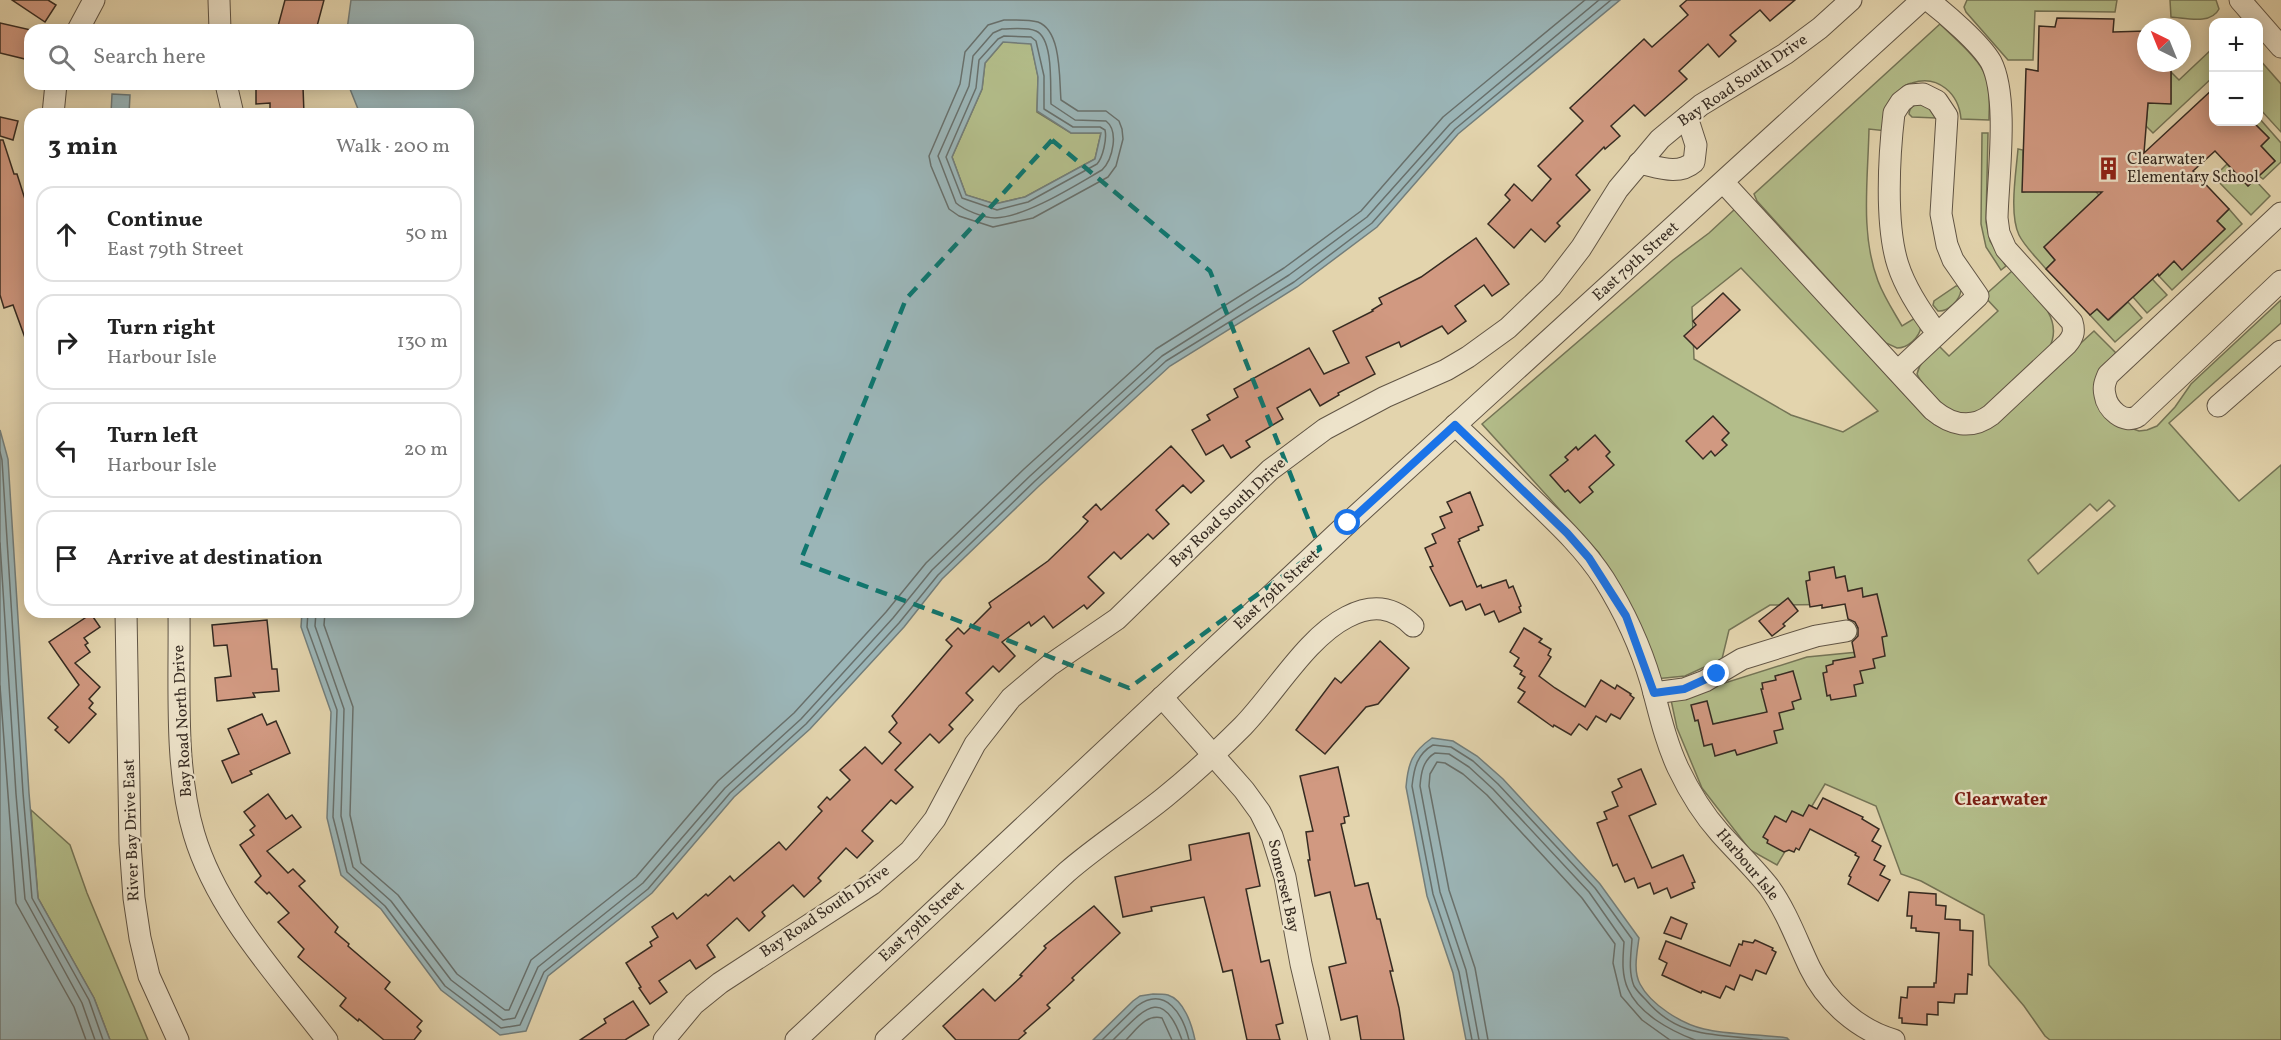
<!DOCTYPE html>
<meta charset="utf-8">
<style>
:root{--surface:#fff;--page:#f2f2f2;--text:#222;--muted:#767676;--line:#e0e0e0}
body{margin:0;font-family:Vollkorn,serif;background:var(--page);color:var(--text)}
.controls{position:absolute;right:18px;top:18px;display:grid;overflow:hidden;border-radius:12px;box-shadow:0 3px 15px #0003}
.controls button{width:54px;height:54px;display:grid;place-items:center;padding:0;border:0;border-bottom:2px solid var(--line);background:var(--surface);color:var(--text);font:30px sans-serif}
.compass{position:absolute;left:2137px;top:18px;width:54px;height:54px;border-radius:50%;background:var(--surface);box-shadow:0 3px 15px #0003;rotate:317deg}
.stop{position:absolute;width:18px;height:18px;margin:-14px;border:4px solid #1a73e8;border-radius:50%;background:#fff}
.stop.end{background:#1a73e8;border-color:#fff;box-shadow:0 2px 6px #0008}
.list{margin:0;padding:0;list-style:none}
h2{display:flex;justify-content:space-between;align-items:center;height:78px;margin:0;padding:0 24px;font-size:26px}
h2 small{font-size:20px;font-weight:400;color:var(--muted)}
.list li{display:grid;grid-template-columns:39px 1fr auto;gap:18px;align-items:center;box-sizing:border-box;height:96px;margin:0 12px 12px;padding:0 12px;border:2px solid var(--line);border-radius:18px}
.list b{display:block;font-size:22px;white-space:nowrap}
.list p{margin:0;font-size:20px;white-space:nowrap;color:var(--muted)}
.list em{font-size:20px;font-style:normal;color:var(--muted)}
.icon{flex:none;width:33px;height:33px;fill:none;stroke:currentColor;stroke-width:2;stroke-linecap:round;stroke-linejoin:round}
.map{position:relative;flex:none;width:2281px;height:1040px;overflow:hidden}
.search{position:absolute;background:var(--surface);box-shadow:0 3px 15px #0003;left:24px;top:24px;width:450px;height:66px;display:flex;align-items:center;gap:15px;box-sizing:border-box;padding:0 21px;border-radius:18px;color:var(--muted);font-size:22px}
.panel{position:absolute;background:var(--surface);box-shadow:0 3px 15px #0003;left:24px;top:108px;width:450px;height:510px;border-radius:18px}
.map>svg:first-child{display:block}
.green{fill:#b3bd8a;stroke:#747456;stroke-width:1.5;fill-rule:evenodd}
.water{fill:#9bb5b7;stroke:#737e7b;stroke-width:1.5;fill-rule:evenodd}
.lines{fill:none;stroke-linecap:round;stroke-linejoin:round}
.shore{stroke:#68706c;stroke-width:1.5}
.building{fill:#d19981;stroke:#362b22;stroke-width:1.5}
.minor-casing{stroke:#615545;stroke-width:23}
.minor{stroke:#ede3ca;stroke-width:21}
.route{stroke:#1a73e8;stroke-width:8}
.marked{fill:none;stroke:#0f766e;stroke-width:4.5;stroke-dasharray:12 8;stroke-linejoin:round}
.labels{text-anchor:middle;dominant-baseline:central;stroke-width:4.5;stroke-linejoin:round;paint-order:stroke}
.street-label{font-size:16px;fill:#362b22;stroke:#ede3ca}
.poi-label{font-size:16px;fill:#362b22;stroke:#ede3ca;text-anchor:start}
.neighbourhood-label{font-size:18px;font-weight:bold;fill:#7a1f14;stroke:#ede3ca}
</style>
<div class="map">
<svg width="2281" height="1040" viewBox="0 0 2281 1040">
<rect width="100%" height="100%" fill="#e3d4ad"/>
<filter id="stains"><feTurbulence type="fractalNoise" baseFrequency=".00333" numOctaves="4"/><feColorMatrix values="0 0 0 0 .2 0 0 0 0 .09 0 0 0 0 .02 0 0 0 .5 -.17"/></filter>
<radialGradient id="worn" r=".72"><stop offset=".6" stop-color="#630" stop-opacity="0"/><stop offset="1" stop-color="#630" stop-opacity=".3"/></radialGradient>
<g class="green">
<path d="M1967,0H2117L2115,12L2035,11L2033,60H2008L1966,12L1964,7Z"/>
<path d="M2170,0H2216L2219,9C2211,25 2186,18 2171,17Z"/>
<path d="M1940,24C1954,38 1980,59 1986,77C1991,91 1989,106 1989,120L1961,119C1959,94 1938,74 1912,83C1907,84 1903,86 1900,90C1892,99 1890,119 1887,131L1869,129C1868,179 1860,234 1878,281C1884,297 1894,312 1902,326L1915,318L1921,327C1919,338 1908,348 1897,348L1886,343L1871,327L1757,201L1754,194Z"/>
<path d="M1003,42L1031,43L1038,76L1037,112L1071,133H1101L1095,159L1025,197L995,204L966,195L952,157L982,89L985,63Z"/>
<path d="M2213,48V77L2153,133L2146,126L2148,103H2171V72L2179,80Z"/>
<path d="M2259,59L2281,84V132L2259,108Z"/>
<path d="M1927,102L1936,118L1912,117L1909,114C1909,105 1919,103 1927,102Z"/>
<path d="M2259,118L2281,143V162L2263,179L2259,176L2275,161L2261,146L2269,138L2253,122H2258Z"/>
<path d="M1982,133H1988L1986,222L1990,241L2006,266L2001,270L1986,247L1981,224Z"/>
<path d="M2018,149L2023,150V192L2083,178L2099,195L2044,247L2055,260L2046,269C2037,258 2025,247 2019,235C2009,214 2016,173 2018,149Z"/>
<path d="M2227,164L2248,186L2255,180L2270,196L2251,215L2214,177Z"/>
<path d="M1735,209L1925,417C1945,434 1965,439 1989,427L2094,331L2116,353L2106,365L2116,423L2139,431L2147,430L2157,426L2175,407L2191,384L2281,300V323L2169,423L2239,501L2281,465V1040H2050L2045,1036L2024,1006L1989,965L1984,915L1921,881L1901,874L1876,806L1825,784L1777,865L1750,850L1702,788L1677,728L1671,700L1807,657L1868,651L1866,604L1770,605L1729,630L1722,659L1685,676L1655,679L1640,628L1599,553L1482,424L1673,260L1709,233ZM1741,268L1878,411L1843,432L1791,415L1694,359L1692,307ZM2109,500L2115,506L2038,574L2028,560L2090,504L2097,511Z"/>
<path d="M2229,209L2242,224L2172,290L2159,276L2174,261L2182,269L2225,229L2217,221Z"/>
<path d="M2130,255L2167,295L2147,313L2133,297L2141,289Z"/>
<path d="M2012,271C2031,291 2066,317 2049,348L1985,408C1963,421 1946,410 1931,393C1926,387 1920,381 1917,374C1920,361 1929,354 1938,345L1949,356L1998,311L1984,296Z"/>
<path d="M1956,286H1958L1961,290C1960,300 1948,312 1938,311L1933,305L1934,301Z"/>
<path d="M2128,302L2142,318L2115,342L2090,315L2097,309L2109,320Z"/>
<path d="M31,810L70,845L87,893L148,1040H110L94,998L38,898Z"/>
</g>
<g class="water">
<path d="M351,0H1620L1458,134L1377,227L1297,287L1170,366L1039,486L942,579L904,627L810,729L734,797L652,893L548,976L526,1031L500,1035L441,990L381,909L341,875L327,818L331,712L301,627L302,612H468V114H360L348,84H468V30H347ZM1003,42L1031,44L1038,77L1037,111L1071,133H1101L1095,159L1025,197L995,204L966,195L952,157L982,89L985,63Z"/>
<path d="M112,94L130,95L129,114H111Z"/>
<path d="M0,430L8,459L29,793L38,898L94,998L110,1040H0Z"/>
<path d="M1432,738L1453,741L1477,756L1503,779L1600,884L1639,938C1637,953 1633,971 1640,984C1651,1005 1682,1024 1704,1029C1729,1035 1761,1034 1787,1038L1789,1040H1466L1453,973L1427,896L1406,787C1408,763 1412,752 1432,738Z"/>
<path d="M1153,994C1158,994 1164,994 1168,995C1184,1000 1192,1025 1195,1040H1093L1133,1001L1140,996Z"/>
</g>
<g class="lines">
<g class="shore">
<path d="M1004,20C1015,20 1028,19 1038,22C1062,31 1059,79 1061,100L1078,111H1106L1119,121L1122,129L1123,139L1116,166L1108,177L1033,218L993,227L959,216L949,209L931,166L929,156L960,84L965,52L988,25Z"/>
<path d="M1002,29C1012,29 1027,27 1036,31C1054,39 1050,88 1051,104L1075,120L1106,121C1119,131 1113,159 1102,170C1076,185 1026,217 995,218C984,218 964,210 956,203L938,156L969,86L973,56L993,33Z"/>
<path d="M1004,36L1031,37L1036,41L1044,76V109L1073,127H1100L1105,130C1107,139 1103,157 1097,164L1028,202L997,210L962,198L946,157L976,88L979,60L998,39Z"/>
<path d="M0,452L2,460L23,793L32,898L89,1000L103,1040"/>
<path d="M0,543L16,794L25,899L82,1003L95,1040"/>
<path d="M308,612L307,627L337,710L333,817L347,872L385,906L445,986L501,1028L520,1025L544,972L648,889L730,793L806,724L899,623L938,575L1035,481L1166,361L1294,282L1372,223L1455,129L1611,0"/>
<path d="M316,612L315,626L344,709L341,816L353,867L391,901L451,980L503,1020L515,1018L538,967L643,883L725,788L801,719L893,618L932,570L1030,476L1162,356L1289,275L1367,217L1450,124L1599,0"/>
<path d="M325,612L324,625L353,707L350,815L361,863L398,895L457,974L505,1010H509L531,960L636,877L718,781L794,713L886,612L926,563L1024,469L1156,349L1284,268L1361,211L1443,117L1585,0"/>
<path d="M0,686L16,903L74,1007L86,1040"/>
<path d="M1102,1040L1137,1006C1166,985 1183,1015 1189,1040"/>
<path d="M1113,1040C1142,1012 1162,983 1182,1040"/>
<path d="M1126,1040C1137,1029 1146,1014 1162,1018L1172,1040"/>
<path d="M1472,1040L1459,972L1433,894L1412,786C1414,768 1417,754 1433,745L1451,747L1473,761L1498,784L1595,888L1632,939C1631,955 1628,971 1634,986C1637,991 1642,996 1646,1000C1680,1040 1716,1033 1762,1040"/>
<path d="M1479,1040L1466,970L1440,892L1420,786C1421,773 1423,760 1435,753L1449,754L1469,767L1493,789L1589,892L1624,942C1623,957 1621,974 1628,989C1639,1014 1671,1031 1695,1040"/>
<path d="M1488,1040L1475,968L1449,890L1429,786L1430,774L1437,762L1445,763L1463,774L1487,795L1582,898L1615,944L1613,963L1621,996L1642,1020L1670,1040"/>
</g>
</g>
<g class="building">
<path d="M12,0H48L56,5L45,22Z"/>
<path d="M285,0H324L316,30H277Z"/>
<path d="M1687,0H1795L1770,21L1760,10L1730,35L1736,41L1719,57L1708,44L1679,71L1687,79L1645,116L1634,105L1611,126L1620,136L1605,149L1604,147L1576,175L1590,190L1557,223L1560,226L1545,242L1531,229L1514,248L1488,224L1510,200L1505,195L1514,184L1532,201L1551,179L1538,166L1583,121L1570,108L1644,39L1652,47L1688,15L1680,6Z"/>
<path d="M2057,18L2114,19L2113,32L2146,31V63H2171V104L2148,103L2144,153L2214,88V122H2253L2269,138L2261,146L2275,161L2248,186L2215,151L2193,171L2229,209L2217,221L2225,229L2182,270L2174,261L2159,276L2158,274L2108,320L2097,309L2090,315L2046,269L2055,260L2044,247L2102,192H2022L2026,69L2038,71L2039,26L2055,27Z"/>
<path d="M0,23L31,30L25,59L0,53Z"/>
<path d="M256,84H275V87H303L304,114H270V103L256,104Z"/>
<path d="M0,117L18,121L13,140L0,136Z"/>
<path d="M0,140H3L14,174H17L30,215V346H28L13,305L4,308L0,295Z"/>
<path d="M1476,238L1509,284L1492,296L1484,285L1455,306L1466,321L1448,334L1442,326L1401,347L1399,342L1366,357L1375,374L1338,393L1339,395L1320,406L1310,389L1277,408L1283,419L1246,441L1250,447L1231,458L1223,445L1206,455L1192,430L1210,420L1207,415L1238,397L1234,389L1309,348L1324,374L1349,363L1333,331L1373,311L1372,310L1382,304L1379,298L1421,277Z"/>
<path d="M1723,293L1740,310L1697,349L1684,336L1696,325L1693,321Z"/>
<path d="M1713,416L1729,433L1722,440L1727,445L1715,456L1711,451L1703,459L1686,441Z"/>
<path d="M1595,435L1610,452L1606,456L1614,465L1589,487L1593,492L1580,503L1568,490L1565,492L1550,475L1568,460L1565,457L1576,447L1578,450Z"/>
<path d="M1171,446L1204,481L1191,493L1183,485L1156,510L1169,524L1153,539L1148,534L1121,559L1114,552L1088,577L1104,593L1087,609L1084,605L1053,628L1044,616L1031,626L1029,622L1002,642L1015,656L999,672L993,666L966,693L973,700L949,725L953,729L939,743L930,734L895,770L913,787L896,804L891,800L862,831L873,841L857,858L846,848L818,878L821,881L804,897L793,885L762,912L765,916L749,931L737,918L707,945L715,957L696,969L690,960L659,981L667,992L650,1004L639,988L641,987L626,963L652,946L650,942L658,937L652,927L673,913L677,919L706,894L708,896L730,876L734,881L779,842L786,850L822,811L818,807L827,797L830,800L850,780L840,770L865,747L882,764L901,743L889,732L897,723L892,716L952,646L946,640L958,628L964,634L991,607L989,603L1048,561L1079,531L1088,521L1083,517L1096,504L1101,510Z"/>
<path d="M1470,492L1483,525L1478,527L1479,530L1459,539L1460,541L1458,542L1477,587L1481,585L1482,588L1506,580L1509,588L1513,586L1521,606L1519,607L1521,612L1499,622L1494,611L1485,615L1480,604L1466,610L1462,601L1450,606L1430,567L1433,566L1425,548L1436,543L1432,534L1445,528L1440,517L1452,512L1447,502Z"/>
<path d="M1834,567L1836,578L1845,576L1848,591L1862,588L1863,597L1877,594L1887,636L1882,637L1885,656L1873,659L1875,668L1860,671L1863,683L1854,685L1856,696L1831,700L1830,695L1827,696L1823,673L1827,672L1826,666L1833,664V661L1855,657L1852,642L1858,636V628L1855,622L1848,619L1845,604L1822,608V605L1810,607L1806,581L1810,580L1809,572Z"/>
<path d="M1788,598L1798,611L1783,624L1785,626L1772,636L1759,621Z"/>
<path d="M91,614L100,627L84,638L88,643L85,645L90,652L75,663L100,687L89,699L93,703L89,708L96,714L69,743L55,730L58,727L48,718L79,685L49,642Z"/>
<path d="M267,620L272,669H277L279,691L253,693L255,697L217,701L215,678L231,676L227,645L214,646L212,625Z"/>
<path d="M1524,628L1542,639L1539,642L1551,649L1548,655L1551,657L1539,676L1555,688L1585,707L1601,680L1615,689L1617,685L1631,694L1630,695L1634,698L1620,719L1611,714L1606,722L1596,716L1587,730L1579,724L1571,735L1554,725L1553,727L1518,702L1525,692L1518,688L1525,677L1520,674L1522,671L1514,666L1519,658L1510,652Z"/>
<path d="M1380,641L1409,668L1378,704L1366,707L1325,754L1296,730L1335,678L1341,683Z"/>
<path d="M1793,671L1801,699L1792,702L1794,709L1779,713L1783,729L1774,731L1777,743L1737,755L1735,750L1715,756L1712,744L1704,746L1698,720L1695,721L1691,705L1707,701L1713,724L1767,712L1761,689H1763L1762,683L1776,680L1775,676Z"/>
<path d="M262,714L267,725L276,721L290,753L250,771L252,774L232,783L222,761L239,754L228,729Z"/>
<path d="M1338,767L1349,816L1344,817L1345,823L1341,824L1355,886L1368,883L1377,919H1380L1393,971H1390L1399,1008L1404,1040H1361L1357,1016L1341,1020L1329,967L1346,963L1330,892L1315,896L1308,860H1310L1306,832L1313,831L1300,776Z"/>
<path d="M1641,769L1656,804L1629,816L1652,868L1683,855L1695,882L1692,883L1694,888L1671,898L1667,888L1654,894L1650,883L1638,888L1634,878L1625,882L1617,864L1613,866L1597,823L1607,819L1604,812L1618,806L1612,792L1622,787L1618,779Z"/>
<path d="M268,794L286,819L292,815L301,827L267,851L288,873L293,869L305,881L299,886L338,927L335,932L349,944L348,946L390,982L385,989L422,1021L417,1027L421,1031L414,1040H384L359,1019L358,1021L340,1006L346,998L298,957L304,949L278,922L289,913L269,892L267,894L255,882L261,876L240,845L254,835L250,830L255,826L244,812Z"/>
<path d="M1823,798L1863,817L1862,819L1879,829L1872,841L1881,846L1874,860L1885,866L1880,875L1890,880L1878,901L1848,884L1851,877L1849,876L1859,857L1855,855L1856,853L1810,829L1799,850L1796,848L1794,852L1789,850L1784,852L1767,843L1768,840L1763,837L1775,816L1786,822L1792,811L1803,816L1809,805L1817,809Z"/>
<path d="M1249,833L1260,886L1246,889L1261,962L1269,960L1283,1023L1276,1025L1280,1040H1247L1232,970L1223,972L1204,897L1151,907L1152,911L1123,917L1115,877L1191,860L1189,845Z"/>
<path d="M1909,892L1936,894V905L1946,906L1945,919L1960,920V930L1973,931L1972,975L1968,974L1967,994H1955L1954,1003L1938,1002V1015L1927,1014V1025L1902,1023V1018H1899L1901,997L1907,998L1908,987H1934V983H1936L1939,933L1916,931V928H1911L1912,916H1907Z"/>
<path d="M1094,906L1120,933L1072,978L1074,980L1047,1005L1050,1008L1024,1031L1026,1033L1018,1040H956L943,1026L983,989L995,1001L1022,976L1020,975L1046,948L1044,946Z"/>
<path d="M1671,917L1687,924L1681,939L1664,933Z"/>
<path d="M1755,940L1773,948L1772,950L1776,952L1766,974L1756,970L1752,980L1740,975L1734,990L1726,986L1720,998L1702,991L1701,993L1662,975L1667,963L1659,959L1666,941L1730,966L1739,944L1742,945L1743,941L1753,943Z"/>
<path d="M633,1001L649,1025L625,1040H580L606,1023L604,1019Z"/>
</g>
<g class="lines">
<defs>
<g id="minor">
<path d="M219,0L220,30"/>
<path d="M2240,0L2281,47"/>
<path d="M78,30L94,0"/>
<path d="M226,84L233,114"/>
<path d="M53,114L56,84"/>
<path d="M1639,163C1658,167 1678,176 1694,162L1696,145L1687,117"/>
<path d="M1724,183L1933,410C1951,425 1971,430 1991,415L2067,344C2073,337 2075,332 2072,322L2006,249L1999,233L1997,218C1998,177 2009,97 1991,62C1980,43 1946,14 1928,0"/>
<path d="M2281,213L2108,375C2105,382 2103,387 2105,395C2107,409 2124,425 2138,416L2281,281"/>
<path d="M1898,371L1978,296L1953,260L1947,245L1941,214L1947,116L1937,101L1923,94L1910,95L1901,102L1894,113C1889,155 1885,225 1898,265C1906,290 1921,312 1937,333"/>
<path d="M2218,406L2281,351"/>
<path d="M1455,425C1481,449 1506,474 1531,498C1557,523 1584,548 1604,579C1624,611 1640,645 1651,682C1659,711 1665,740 1678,768C1689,791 1703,814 1720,833C1736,851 1754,868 1769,887C1787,912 1797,941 1810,968C1826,1001 1858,1030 1894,1040"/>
<path d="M126,612L130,843L134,898L140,938L149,976L178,1040"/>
<path d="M179,612C180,681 174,768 194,834C217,912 279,977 327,1040"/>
<path d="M1654,693L1684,689L1705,681L1742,659L1816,636L1846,631"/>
<path d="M1162,697L1244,790L1260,812L1272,836L1285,877L1301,964L1319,1040"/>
<path d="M664,1040L694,1004L720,983L872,884L910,851L935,819L975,744L1011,698L1050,665L1117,619L1270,470L1325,429L1385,397L1446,370L1468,357L1508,328L1551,287L1581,248L1618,189L1660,139L1701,105L1785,54L1820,28L1851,0"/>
<path d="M796,1040L1348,523L1922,0"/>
<path d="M886,1040L1067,872C1098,845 1133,823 1165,797C1192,775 1219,750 1243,726C1275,693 1307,637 1347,617C1372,604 1393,606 1413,626"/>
</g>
</defs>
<use href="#minor" class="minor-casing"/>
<use href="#minor" class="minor"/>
</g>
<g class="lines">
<path class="route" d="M1348,523L1455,425L1567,533L1589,558L1626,616L1654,693L1684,689L1717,674"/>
</g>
<path class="marked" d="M1052,140L1210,271L1320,549L1129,688L946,616L800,562L906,299Z"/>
<defs>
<symbol id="building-bare" viewBox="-9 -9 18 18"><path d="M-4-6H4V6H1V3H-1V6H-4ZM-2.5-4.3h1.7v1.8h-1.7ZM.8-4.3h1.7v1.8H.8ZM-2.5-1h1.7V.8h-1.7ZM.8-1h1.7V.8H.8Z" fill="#8f2418" stroke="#ede3ca" stroke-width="2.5" paint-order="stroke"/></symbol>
</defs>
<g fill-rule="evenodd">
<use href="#building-bare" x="2092" y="152" width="33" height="33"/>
</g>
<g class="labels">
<g class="street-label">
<text transform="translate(1743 81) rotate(-34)">Bay Road South Drive</text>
<text transform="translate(1636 262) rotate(-42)">East 79th Street</text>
<text transform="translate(1228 513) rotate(-43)">Bay Road South Drive</text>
<text transform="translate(1277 590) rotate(-43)">East 79th Street</text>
<text transform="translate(183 721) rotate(-93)">Bay Road North Drive</text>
<text transform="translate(132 830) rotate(-92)">River Bay Drive East</text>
<text transform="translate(1747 865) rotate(50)">Harbour Isle</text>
<text transform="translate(1283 886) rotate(77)">Somerset Bay</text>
<text transform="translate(825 912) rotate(-34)">Bay Road South Drive</text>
<text transform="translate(922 922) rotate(-43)">East 79th Street</text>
</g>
<g class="poi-label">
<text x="2127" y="160">Clearwater<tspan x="2127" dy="18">Elementary School</tspan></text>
</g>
<g class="neighbourhood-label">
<text x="2001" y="800">Clearwater</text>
</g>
</g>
<rect width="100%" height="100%" filter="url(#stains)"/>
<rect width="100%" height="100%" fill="url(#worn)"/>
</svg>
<div class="controls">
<button>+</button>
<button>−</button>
</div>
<svg class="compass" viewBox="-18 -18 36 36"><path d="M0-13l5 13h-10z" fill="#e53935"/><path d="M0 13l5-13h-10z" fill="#767676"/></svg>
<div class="stop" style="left:1348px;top:523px"></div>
<div class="stop end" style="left:1717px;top:674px"></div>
<div class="search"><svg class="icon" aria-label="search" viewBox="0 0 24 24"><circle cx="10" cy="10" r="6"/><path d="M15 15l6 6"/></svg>Search here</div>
<section class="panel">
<h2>3 min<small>Walk · 200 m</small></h2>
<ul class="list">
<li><svg class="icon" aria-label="ahead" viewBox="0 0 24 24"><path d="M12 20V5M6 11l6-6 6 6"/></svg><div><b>Continue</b><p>East 79th Street</p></div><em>50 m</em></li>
<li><svg class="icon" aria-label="right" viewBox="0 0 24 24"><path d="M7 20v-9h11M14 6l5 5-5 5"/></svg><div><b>Turn right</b><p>Harbour Isle</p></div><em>130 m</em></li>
<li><svg class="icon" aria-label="left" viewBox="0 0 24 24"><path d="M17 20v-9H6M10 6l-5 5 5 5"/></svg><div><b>Turn left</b><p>Harbour Isle</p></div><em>20 m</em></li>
<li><svg class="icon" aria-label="arrive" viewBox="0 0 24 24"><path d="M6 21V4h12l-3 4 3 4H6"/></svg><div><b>Arrive at destination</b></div></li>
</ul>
</section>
</div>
